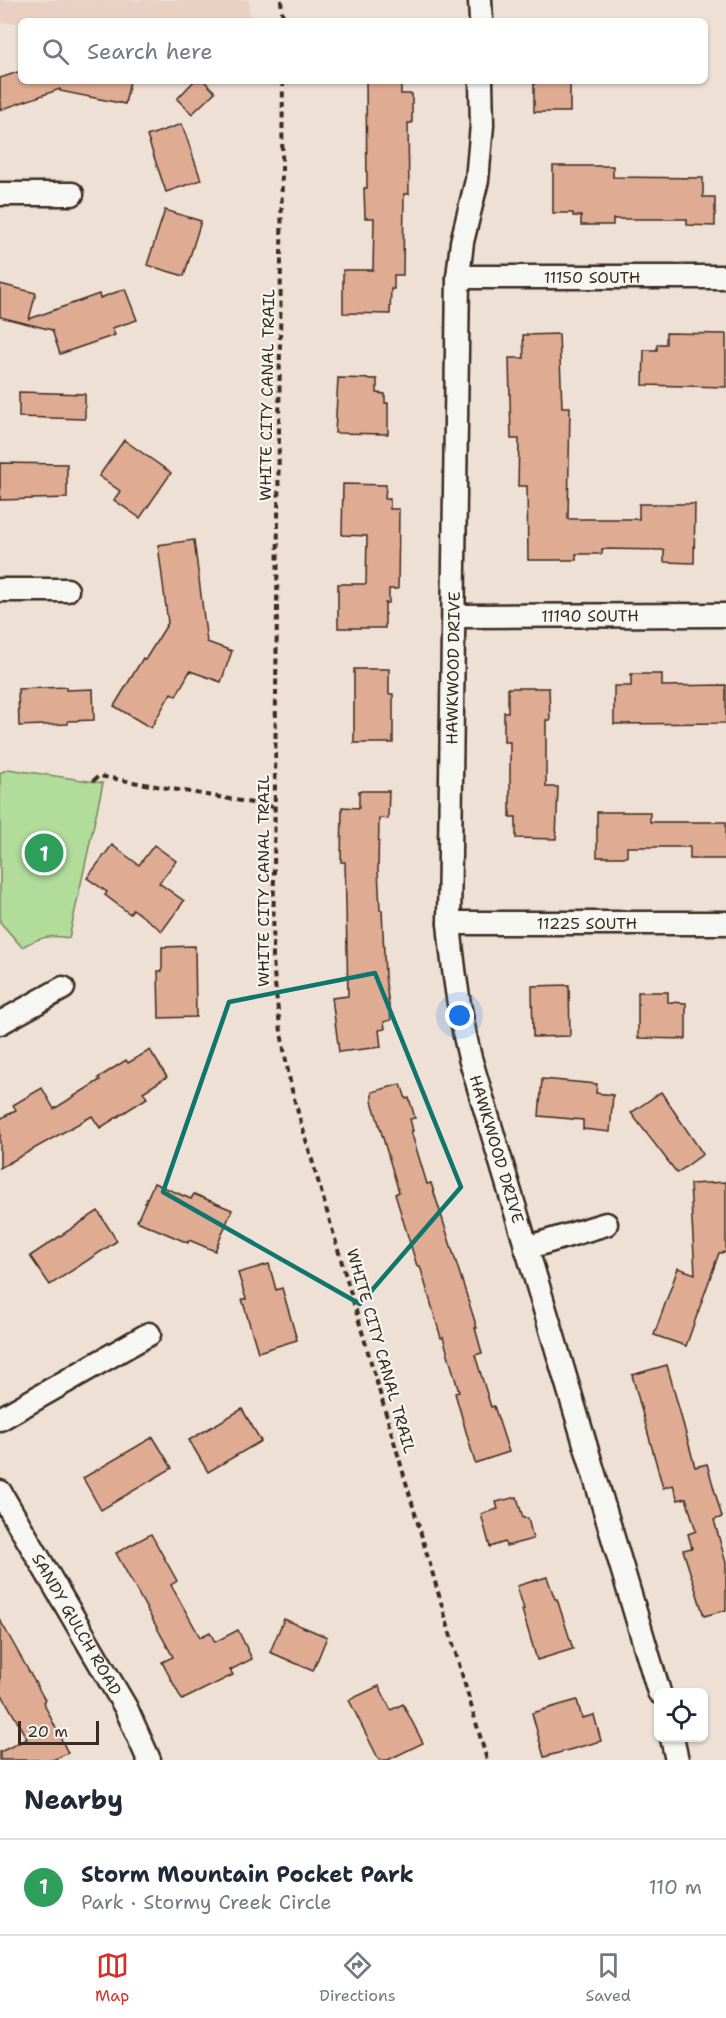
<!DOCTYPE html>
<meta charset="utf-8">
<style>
:root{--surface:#fff;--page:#f6f6f7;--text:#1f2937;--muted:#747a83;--line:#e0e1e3;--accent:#d93025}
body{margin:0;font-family:"Shantell Sans",sans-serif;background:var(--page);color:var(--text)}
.controls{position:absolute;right:18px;bottom:18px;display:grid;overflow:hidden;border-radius:9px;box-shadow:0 2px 4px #0004}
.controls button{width:54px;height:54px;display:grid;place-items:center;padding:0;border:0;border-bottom:2px solid var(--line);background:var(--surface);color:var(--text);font:30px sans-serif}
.scale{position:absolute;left:18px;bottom:15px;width:81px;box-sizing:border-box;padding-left:6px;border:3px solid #3b2a1e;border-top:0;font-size:16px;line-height:21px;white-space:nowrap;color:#3b2a1e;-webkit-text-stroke:4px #f6f6f2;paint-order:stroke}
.you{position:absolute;left:460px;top:1016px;width:21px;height:21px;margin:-15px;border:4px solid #fff;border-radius:50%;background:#1a73e8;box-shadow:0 0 0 9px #1a73e833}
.badge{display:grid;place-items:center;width:39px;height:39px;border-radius:50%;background:var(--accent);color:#fff;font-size:20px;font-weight:700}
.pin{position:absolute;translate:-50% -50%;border:3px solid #fff;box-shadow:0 2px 6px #0006}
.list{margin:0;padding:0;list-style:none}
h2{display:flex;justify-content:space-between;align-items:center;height:78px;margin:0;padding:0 24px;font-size:26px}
h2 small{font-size:20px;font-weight:400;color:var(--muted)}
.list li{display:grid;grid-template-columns:39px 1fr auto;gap:18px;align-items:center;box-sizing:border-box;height:96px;padding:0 24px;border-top:2px solid var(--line)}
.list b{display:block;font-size:22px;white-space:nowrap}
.list p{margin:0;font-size:20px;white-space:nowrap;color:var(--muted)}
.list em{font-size:20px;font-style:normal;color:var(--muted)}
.icon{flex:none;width:33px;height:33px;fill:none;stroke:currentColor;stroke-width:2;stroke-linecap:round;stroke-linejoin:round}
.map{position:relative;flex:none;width:726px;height:1760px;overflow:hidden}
.search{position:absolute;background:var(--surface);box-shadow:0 2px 4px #0004;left:18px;right:18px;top:18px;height:66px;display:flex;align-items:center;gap:15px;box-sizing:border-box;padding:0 21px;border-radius:9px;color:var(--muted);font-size:22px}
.sheet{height:174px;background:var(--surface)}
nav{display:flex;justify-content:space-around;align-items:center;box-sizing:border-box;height:84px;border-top:2px solid var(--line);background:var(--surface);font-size:16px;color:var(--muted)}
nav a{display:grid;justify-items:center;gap:3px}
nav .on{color:var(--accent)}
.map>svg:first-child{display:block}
.built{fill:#ead0c2}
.green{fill:#b1dc9a;stroke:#76835c;stroke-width:1.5}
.building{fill:#dfab93;stroke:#3b2a1e;stroke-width:1.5}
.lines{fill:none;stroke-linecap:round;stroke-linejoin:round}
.minor-casing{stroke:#3b2a1e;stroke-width:27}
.path{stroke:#3b2a1e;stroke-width:4;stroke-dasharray:6 4.5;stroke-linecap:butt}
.minor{stroke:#f6f6f2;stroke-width:22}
.marked{fill:none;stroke:#0f766e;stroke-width:4.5;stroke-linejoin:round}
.labels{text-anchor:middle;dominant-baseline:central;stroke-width:4.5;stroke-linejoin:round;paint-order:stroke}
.street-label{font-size:16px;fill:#3b2a1e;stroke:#f6f6f2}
</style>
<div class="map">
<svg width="726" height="1760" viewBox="0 0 726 1760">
<rect width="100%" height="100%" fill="#efe0d6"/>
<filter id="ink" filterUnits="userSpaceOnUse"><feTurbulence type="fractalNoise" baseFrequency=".0167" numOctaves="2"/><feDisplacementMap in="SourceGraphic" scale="12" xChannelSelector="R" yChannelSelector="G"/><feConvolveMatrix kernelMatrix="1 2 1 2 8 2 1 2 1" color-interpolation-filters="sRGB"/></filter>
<g filter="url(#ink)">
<path class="built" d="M0,0H249L250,21H21V23H0Z"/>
<path class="green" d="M8,769L103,783L69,938C51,934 38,938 22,947L0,922V773Z"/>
<g class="building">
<path d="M21,71V81H130L125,104L60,91V89L0,110V78Z"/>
<path d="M194,81H204L215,92L192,114L177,99Z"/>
<path d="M366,81H401V94H412V123H408L409,194H404L403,275H394V289H391L390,314L343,313V270H373L374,218H365L364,188H367Z"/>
<rect x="534" y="81" width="36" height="31"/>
<path d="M182,124L201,180L166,192L147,136Z"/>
<path d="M553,166H613V177L703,178V197H715V226L687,225V219H613V225H581V216H573V213H553Z"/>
<path d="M165,210L201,221L184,276L147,265Z"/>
<path d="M0,284L36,293L29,319L99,294L100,298L125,289L137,320L112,328L115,335L60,354L52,330L0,317Z"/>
<path d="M666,333L726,334V387L643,385L644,350H657V344H666Z"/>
<path d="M559,334L562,407H570L568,519H639V504H695L694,563L664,562V550L602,549V554H576V560H528L527,486H518L519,439H511L509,358H524L523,335Z"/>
<path d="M338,378L377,379V393L385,394V403H388V434L335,433Z"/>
<path d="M19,392L85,394V419L19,417Z"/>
<path d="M124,440L171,473L140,518L114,500L120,491L99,476Z"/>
<path d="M0,463L67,464V498L0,500Z"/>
<path d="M343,484L386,485L385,499H390V509H399L398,589H389V603H385V628H338V584H366L367,536L342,535Z"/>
<path d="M194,540L207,642L232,651L221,682L190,671L176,696L171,693L151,728L114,706L143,658L145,660L168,623L158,545Z"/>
<path d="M354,669H389V694H393V743H354Z"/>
<path d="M631,674H662V686L726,685V723L614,724V686H631Z"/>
<path d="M66,687V690L93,689L94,720L68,721V724L19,726L18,689Z"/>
<path d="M508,688H549L550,720H546V787H558L556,839L516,838V817H510V742H504V712H508Z"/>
<path d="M359,791H389L388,819L379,818L378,869L380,910H382L385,976L391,1020L384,1022L385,1029L379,1030L381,1047L339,1052L332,998L348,996L345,862H341L342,807L359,808Z"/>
<path d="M597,812H650V822H726V859H690V847H627V857H597Z"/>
<path d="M112,845L139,865L154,845L176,861L159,883L184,901L162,931L133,909L130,914L105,895L107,892L87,878Z"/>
<path d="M195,946L196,1017L159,1018L158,971H162V947Z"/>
<path d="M569,985L570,1036L533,1037L532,986Z"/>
<path d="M638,992H668V1002L686,1003V1039L638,1038Z"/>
<path d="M150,1050L167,1077L143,1092L147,1098L100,1128L92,1116L0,1168V1119L16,1110L13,1105L42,1088L54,1109L100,1080L98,1078L126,1060L128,1063Z"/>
<path d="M542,1079L597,1084L596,1093L613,1095L610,1132L583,1129V1120L539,1116Z"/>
<path d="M401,1084L406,1099L409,1098L415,1118L410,1119L413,1131H411L427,1184L431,1183L477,1328H475L482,1353L475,1355L491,1407L494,1406L509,1452L475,1463L455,1393L459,1392L443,1337L441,1338L420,1266H417L395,1194L399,1192L372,1101V1092Z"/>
<path d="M661,1092L703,1154L677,1173L631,1113Z"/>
<path d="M726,1182V1252L719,1253L686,1346L654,1335L678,1268L695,1274L690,1184Z"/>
<path d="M154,1183L191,1199L194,1194L232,1210L215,1251L189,1240L188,1243L137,1221Z"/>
<path d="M98,1211L117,1241L50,1285L30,1256Z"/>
<path d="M269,1264L276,1290L282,1288L297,1340L258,1352L242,1299H246L238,1273Z"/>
<path d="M667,1365L695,1467L707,1464L722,1517L714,1520L726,1563V1610L704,1616L683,1550L692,1548L688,1534L696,1531L686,1498L678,1500L673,1485L663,1488L632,1375Z"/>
<path d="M242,1409L261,1441L208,1472L189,1440Z"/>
<path d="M153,1437L172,1468L101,1510L83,1478Z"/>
<path d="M517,1497L523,1518H528L533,1539L506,1546L505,1542L490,1547L481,1514L498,1509L496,1502Z"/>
<path d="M151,1534L177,1581L171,1585L200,1637L210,1632L215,1642L238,1630L252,1659L230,1670L233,1675L182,1700L162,1662L173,1657L116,1553Z"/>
<path d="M547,1577L555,1599H557L573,1649L537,1660L522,1610L524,1609L517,1586Z"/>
<path d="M284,1619L327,1637L313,1671L270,1652Z"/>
<path d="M0,1620L45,1700L43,1702L68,1753L53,1760H0V1752L27,1739L0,1691Z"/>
<path d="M379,1686L391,1710L403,1704L423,1743L388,1760H379L349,1700Z"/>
<path d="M577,1700L582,1718L594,1715L601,1741L544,1757L532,1713Z"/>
</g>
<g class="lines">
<defs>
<g id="minor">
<path d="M480,0L481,21"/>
<path id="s1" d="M481,81L482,125L477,180L462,242L458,277L449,923C453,969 459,1013 470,1058L659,1692"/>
<path d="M0,194H72"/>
<path id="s2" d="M458,277H726"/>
<path d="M0,590H67"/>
<path id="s3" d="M454,616L726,615"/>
<path id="s4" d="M449,923H726"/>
<path d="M0,1023L63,988"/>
<path d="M526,1248L606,1224"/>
<path d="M0,1419L149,1334"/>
<path id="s5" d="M0,1492L126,1708L149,1760"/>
<path d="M672,1738L677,1760"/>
</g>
</defs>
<use href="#minor" class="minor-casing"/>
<g class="path">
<path d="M281,0L283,21"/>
<path d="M283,81L273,958C276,1005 283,1050 293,1095L487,1760"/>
<path d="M93,781L99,776L275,807"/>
</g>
<use href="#minor" class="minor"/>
</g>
</g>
<path class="marked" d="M375,973L461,1187L360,1304L163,1192L229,1002Z"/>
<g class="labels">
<g class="street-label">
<text stroke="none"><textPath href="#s2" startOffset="134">11150 SOUTH</textPath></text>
<text transform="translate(267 395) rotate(-89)">WHITE CITY CANAL TRAIL</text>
<text stroke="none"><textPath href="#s3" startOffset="136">11190 SOUTH</textPath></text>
<text transform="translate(453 668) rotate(-89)">HAWKWOOD DRIVE</text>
<text transform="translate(263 881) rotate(-90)">WHITE CITY CANAL TRAIL</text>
<text stroke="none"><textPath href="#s4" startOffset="138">11225 SOUTH</textPath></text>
<text stroke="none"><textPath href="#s1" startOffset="1076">HAWKWOOD DRIVE</textPath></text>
<text transform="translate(381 1351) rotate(74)">WHITE CITY CANAL TRAIL</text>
<text stroke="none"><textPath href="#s5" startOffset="153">SANDY GULCH ROAD</textPath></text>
</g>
</g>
</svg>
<div class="controls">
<button><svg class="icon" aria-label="locate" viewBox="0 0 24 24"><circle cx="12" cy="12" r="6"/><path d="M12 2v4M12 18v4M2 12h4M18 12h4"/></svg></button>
</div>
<div class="scale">20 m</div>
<div class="you"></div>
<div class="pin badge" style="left:44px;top:853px;background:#2e9e5b">1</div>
<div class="search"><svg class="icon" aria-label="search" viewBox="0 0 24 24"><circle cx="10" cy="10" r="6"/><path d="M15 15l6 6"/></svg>Search here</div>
</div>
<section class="sheet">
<h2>Nearby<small></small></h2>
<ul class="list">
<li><span class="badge" style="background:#2e9e5b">1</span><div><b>Storm Mountain Pocket Park</b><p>Park · Stormy Creek Circle</p></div><em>110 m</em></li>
</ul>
</section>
<nav>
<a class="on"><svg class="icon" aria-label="map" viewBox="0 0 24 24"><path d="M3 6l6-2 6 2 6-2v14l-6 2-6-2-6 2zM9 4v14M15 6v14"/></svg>Map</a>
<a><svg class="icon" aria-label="directions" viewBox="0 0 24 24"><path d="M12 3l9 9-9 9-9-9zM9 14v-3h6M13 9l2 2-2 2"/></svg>Directions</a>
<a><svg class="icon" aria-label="saved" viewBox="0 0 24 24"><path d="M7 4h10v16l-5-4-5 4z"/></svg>Saved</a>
</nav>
